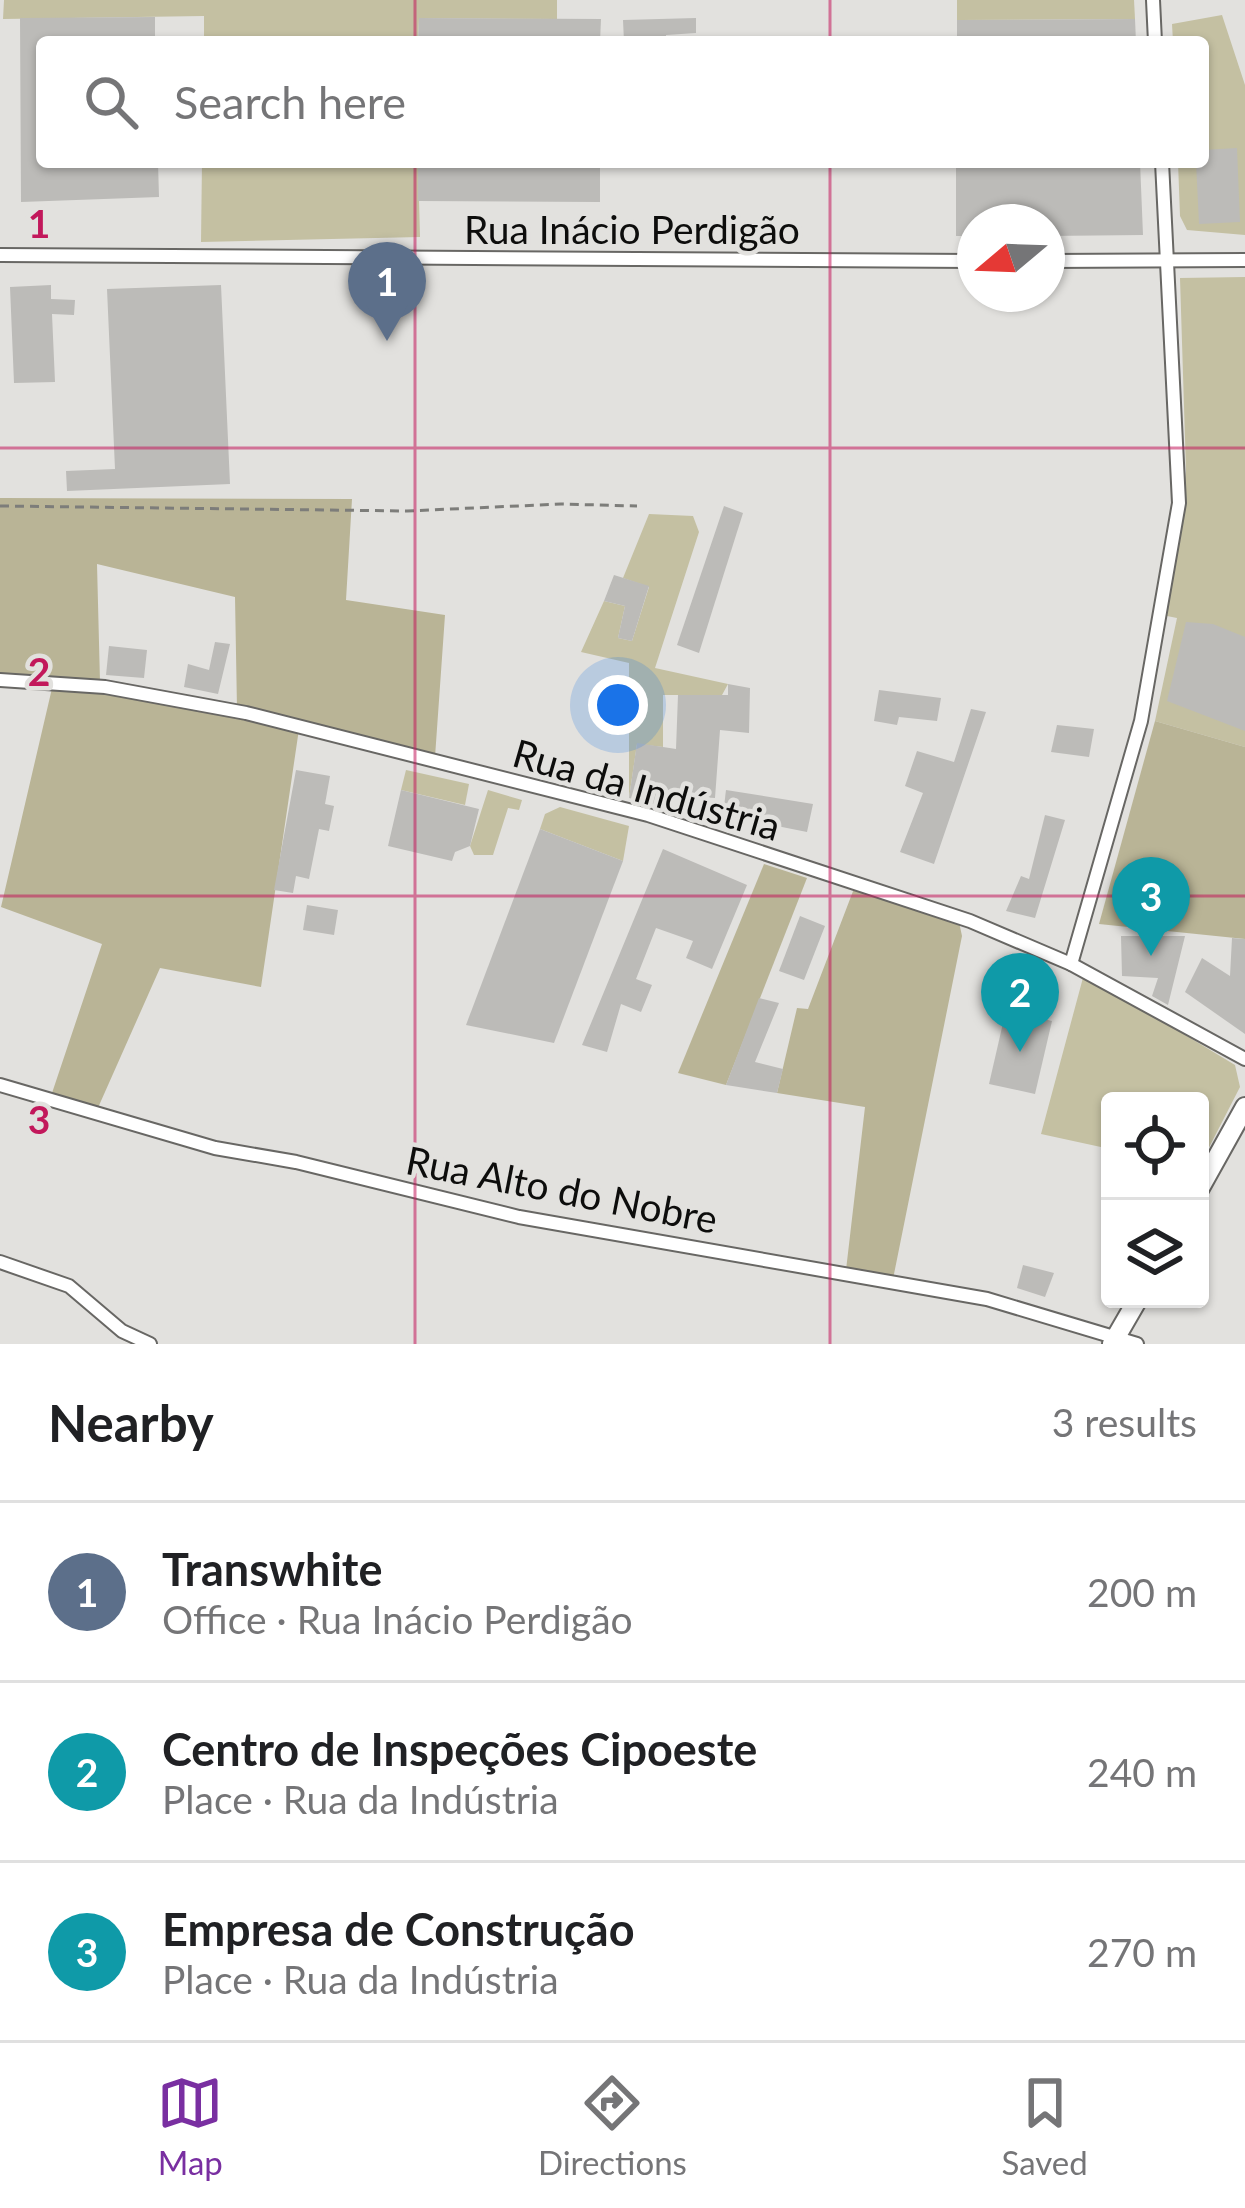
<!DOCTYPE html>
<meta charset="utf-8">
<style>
:root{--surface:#fff;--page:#f2f2f2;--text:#202124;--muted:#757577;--line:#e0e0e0;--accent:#792fa1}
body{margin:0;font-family:Lato,sans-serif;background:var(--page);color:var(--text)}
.controls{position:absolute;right:36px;bottom:36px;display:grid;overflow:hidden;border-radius:12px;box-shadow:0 3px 9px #0004}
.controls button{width:108px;height:108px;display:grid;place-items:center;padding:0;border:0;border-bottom:3px solid var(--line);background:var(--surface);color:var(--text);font:60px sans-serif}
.compass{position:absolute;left:957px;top:204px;width:108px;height:108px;border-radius:50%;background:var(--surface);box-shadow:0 3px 9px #0004;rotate:251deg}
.you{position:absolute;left:618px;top:705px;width:42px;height:42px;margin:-30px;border:9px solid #fff;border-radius:50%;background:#1a73e8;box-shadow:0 0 0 18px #1a73e833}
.badge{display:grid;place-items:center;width:78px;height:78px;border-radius:50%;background:var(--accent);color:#fff;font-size:39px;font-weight:700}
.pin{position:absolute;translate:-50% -99px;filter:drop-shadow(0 3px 6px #0008)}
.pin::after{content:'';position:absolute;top:63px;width:42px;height:36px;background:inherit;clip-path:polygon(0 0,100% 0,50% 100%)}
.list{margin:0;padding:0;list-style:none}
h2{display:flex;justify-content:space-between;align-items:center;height:156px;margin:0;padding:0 48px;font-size:51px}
h2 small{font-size:39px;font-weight:400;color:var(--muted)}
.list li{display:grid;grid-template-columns:78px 1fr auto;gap:36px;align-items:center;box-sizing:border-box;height:180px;padding:0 48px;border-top:3px solid var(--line)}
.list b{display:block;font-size:45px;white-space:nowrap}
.list p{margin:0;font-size:39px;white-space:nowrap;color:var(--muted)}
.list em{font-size:39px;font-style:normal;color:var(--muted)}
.icon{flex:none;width:66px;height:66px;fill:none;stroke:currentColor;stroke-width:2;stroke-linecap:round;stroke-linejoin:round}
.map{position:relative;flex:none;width:1245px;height:1344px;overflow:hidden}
.search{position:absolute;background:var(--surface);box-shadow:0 3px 9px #0004;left:36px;right:36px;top:36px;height:132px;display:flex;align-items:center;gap:30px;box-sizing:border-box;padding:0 42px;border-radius:12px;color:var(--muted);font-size:45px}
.sheet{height:696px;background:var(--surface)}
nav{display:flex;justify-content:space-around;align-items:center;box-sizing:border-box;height:168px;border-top:3px solid var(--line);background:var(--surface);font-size:33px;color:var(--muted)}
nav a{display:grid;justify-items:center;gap:6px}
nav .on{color:var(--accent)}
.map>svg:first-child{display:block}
.green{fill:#c4c0a2}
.forest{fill:#b9b496}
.building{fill:#bcbbb8}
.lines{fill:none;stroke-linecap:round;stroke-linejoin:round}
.street-casing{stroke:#686764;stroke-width:16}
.secondary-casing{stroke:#686764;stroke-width:22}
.path{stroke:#7d7d7a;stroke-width:3;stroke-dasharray:9 6;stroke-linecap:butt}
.street{stroke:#fff;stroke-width:12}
.secondary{stroke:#fff;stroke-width:18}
.grid{fill:none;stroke:#c2185b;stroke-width:3;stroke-opacity:0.55}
.labels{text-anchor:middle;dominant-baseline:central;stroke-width:9;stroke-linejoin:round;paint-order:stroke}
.street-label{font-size:39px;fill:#0d0d0c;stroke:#e2e1de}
.grid-label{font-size:39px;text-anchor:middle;font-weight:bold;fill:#c2185b;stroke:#e2e1de;stroke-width:9;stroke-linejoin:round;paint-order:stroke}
</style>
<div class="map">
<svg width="1245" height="1344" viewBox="0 0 1245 1344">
<rect width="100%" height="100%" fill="#e2e1de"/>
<g class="green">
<path d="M4,0H557V19L419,18L418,42H204V16L3,19Z"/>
<path d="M957,0H1134L1135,19L957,20Z"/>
<path d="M1222,15L1245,85V235L1187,230L1180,216L1178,162H1203V42H1173L1172,24Z"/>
<path d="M202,162H418L420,237L201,242Z"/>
<path d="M1245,277V747L1155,721L1177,618L1167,616L1186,471L1180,278Z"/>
<path d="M649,514L693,516L699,532L655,668L728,684L722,695H663V747L637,744L629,798V663L581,652L604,601L625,606L618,638L632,641L649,587L623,578Z"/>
<path d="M406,770L469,784L465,805L401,790Z"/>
<path d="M488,790L522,800L519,810L508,808L493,855H474L470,846Z"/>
<path d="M560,807L629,826L623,861L540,829L545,814Z"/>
<path d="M1084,974L1235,1065L1240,1087L1200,1165V1101H1110V1149L1041,1134Z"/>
</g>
<g class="forest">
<path d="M0,498L352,499L346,600L445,615L435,757L237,709L235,597L97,564L100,682L0,673Z"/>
<path d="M53,684L299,729L261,987L160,968L97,1110L51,1096L102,944L1,907Z"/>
<path d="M1155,721L1245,747V939L1099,924Z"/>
<path d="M764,864L807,878L726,1085L678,1073Z"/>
<path d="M855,886L959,922L962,936L893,1279L846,1270L865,1107L777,1093L797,1008L808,1009Z"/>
</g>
<g class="building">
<path d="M155,17V42H42V162H158L159,197L21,202L20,18Z"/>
<path d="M419,18L601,19L600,42H418Z"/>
<path d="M696,18V33L666,35V42H624L623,20Z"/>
<path d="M1135,19L1136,42H957V20Z"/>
<path d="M1237,148L1240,222L1199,224L1196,162H1203V150Z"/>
<path d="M418,162H600V202L418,201Z"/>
<path d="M956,162H1140L1143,235L1047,236V222H975V236H956Z"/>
<path d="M51,285V299L75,300L74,315L52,314L55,382L14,383L10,287Z"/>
<path d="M221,285L230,484L67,491L66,471L115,469L107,289Z"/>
<path d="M724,506L743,513L699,653L677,645Z"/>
<path d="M614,575L649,586L632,641L618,638L625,606L604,601Z"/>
<path d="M1186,622L1213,624L1245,637V731L1167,701Z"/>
<path d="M215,642L230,644L218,694L184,687L188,664L209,670Z"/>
<path d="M109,646L147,650L144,678L106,675Z"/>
<path d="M728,684L750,688L749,733L720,730L715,798L656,794L654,804L629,798L637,743L676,749L678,695H728Z"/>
<path d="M879,690L941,698L937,721L899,717L897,725L874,721Z"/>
<path d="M971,709L986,712L934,864L900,852L923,793L905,786L917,751L954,762Z"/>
<path d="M1057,725L1094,729L1089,757L1051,752Z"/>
<path d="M296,770L330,776L325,804L334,806L329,831L319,829L309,879L296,876L293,893L274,890Z"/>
<path d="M401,790L479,809L470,846L455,852L452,861L388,846Z"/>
<path d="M726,790L813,804L807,832L723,815Z"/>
<path d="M1045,815L1065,820L1035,918L1006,911L1021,876L1029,879Z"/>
<path d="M540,829L623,861L554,1043L466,1025Z"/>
<path d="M663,849L747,885L712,969L686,958L693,941L656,928L636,979L652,985L641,1012L621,1004L607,1052L582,1045Z"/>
<path d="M307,905L338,910L334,935L303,930Z"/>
<path d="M800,916L825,926L804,980L779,971Z"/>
<path d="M1121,936H1185L1168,1005L1152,996L1158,978L1122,976Z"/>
<path d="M1232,938L1245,939V1034L1185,992L1202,958L1230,976Z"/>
<path d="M759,998L779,1003L755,1062L783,1069L777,1093L726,1085Z"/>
<path d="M1006,1010L1052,1021L1035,1094L989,1084Z"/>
<path d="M1023,1265L1054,1273L1045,1297L1017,1288Z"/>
</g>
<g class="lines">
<defs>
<g id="street">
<path d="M1153,0L1155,42"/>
<path d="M0,255L975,261"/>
<path d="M1047,261L1245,260"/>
<path d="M0,680L105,687L246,713L648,815L970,921L1071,964L1245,1059"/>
<path d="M1071,964L1141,721L1179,503L1162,162"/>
<path d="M0,1085L215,1148L296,1162L519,1217L987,1299L1137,1344"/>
<path d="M0,1262L69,1286L122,1331L150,1344"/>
</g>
<g id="secondary">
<path d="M1200,1188L1245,1107"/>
<path d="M1112,1344L1138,1299"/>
</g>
</defs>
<use href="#street" class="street-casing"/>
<use href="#secondary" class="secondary-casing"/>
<path class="path" d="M0,506L407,511L561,504L637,506"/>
<use href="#street" class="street"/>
<use href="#secondary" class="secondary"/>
</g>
<path class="grid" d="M415,0V42M830,0V42M415,162V1344M830,162V1344M0,448H1245M0,896H1245"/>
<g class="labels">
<g class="street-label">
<text x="632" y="229">Rua Inácio Perdigão</text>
<text transform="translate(647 789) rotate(16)">Rua da Indústria</text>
<text transform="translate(562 1189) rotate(11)">Rua Alto do Nobre</text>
</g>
</g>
<g class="grid-label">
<text x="39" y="238">1</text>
<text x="39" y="686">2</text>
<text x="39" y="1134">3</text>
</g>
</svg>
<div class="controls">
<button><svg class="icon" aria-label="locate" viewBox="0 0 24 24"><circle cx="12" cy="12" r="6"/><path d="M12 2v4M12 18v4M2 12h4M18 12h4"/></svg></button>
<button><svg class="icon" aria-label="layers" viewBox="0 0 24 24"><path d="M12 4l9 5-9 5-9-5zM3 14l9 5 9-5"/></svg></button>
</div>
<svg class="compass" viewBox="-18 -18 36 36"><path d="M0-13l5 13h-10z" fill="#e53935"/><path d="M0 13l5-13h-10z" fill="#757577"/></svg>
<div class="you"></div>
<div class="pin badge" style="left:387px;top:341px;background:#5c6f8a">1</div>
<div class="pin badge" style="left:1020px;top:1052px;background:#0f9aa8">2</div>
<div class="pin badge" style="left:1151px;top:956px;background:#0f9aa8">3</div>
<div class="search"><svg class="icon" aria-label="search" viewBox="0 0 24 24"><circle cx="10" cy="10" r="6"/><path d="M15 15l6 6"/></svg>Search here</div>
</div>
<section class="sheet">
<h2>Nearby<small>3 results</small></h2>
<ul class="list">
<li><span class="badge" style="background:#5c6f8a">1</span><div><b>Transwhite</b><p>Office · Rua Inácio Perdigão</p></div><em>200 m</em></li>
<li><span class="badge" style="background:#0f9aa8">2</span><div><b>Centro de Inspeções Cipoeste</b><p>Place · Rua da Indústria</p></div><em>240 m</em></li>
<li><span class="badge" style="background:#0f9aa8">3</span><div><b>Empresa de Construção</b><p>Place · Rua da Indústria</p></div><em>270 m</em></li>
</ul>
</section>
<nav>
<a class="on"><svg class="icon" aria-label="map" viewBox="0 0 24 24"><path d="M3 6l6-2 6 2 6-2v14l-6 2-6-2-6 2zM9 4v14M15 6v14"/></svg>Map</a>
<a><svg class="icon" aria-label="directions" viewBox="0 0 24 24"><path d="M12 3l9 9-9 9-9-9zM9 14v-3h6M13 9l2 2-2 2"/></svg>Directions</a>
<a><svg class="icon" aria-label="saved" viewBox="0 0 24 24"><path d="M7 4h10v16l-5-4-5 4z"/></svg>Saved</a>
</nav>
